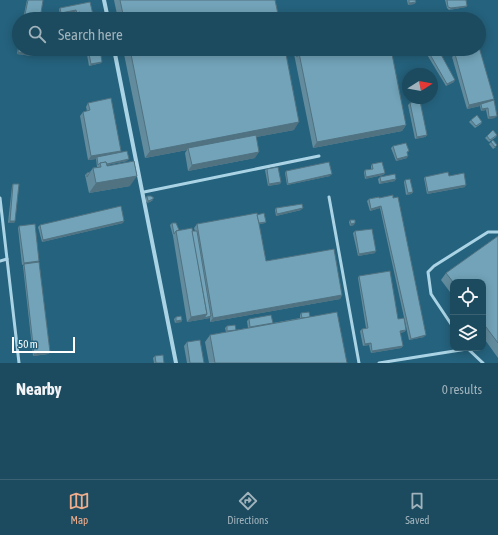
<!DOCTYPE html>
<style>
:root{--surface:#1c4a5e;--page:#255164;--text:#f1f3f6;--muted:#a0b3bc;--line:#3a6273;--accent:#eead8d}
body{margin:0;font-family:"Asap Condensed",sans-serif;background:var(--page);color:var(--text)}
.controls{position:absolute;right:12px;bottom:12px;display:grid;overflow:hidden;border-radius:8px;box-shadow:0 2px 10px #0003}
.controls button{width:36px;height:36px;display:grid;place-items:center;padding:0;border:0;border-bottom:1px solid var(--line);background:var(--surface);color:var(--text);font:20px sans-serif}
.compass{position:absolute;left:402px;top:68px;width:36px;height:36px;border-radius:50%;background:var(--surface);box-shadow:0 2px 10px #0003;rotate:79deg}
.scale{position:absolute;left:12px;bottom:10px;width:63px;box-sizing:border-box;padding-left:4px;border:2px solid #fff;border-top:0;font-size:11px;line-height:14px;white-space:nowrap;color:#fff;-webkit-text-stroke:3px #25627d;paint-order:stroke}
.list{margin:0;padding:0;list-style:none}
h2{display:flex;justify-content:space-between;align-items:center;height:52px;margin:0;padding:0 16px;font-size:17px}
h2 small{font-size:13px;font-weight:400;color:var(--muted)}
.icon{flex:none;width:22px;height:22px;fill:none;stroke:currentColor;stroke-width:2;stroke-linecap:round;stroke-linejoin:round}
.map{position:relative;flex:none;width:498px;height:363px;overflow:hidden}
.search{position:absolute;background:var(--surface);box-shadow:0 2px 10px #0003;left:12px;right:12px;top:12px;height:44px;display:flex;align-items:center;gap:10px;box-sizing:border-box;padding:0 14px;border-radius:22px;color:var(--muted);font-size:15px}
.sheet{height:116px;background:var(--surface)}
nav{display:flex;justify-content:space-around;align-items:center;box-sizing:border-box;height:56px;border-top:1px solid var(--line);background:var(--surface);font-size:11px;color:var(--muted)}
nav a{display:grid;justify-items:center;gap:2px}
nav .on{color:var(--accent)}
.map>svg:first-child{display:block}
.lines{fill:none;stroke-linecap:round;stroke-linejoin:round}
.service{stroke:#aad4e5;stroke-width:3}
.minor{stroke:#aad4e5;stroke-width:4}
.wall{fill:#628c9e}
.shaded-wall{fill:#507281}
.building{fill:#72a3b8;stroke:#507281}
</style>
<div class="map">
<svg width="498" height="363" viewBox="0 0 498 363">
<rect width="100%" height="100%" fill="#25627d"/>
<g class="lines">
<g class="service">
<path d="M144,192L319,156"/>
<path d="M329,197L359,363"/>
<path d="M0,198L19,363"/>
<path d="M0,261L7,259"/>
<path d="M453,327L431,294L428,272L434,266L488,232H498"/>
<path d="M467,348L483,363"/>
<path d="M379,363L467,349"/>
</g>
<g class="minor">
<path d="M104,0L108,19"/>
<path d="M114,49L176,363"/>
</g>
</g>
<g class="wall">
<path d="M27,0H43L40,19H23Z"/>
<path d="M114,0H275L279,19H118Z"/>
<path d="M407,0H415L416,2L414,4L408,5Z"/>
<path d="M445,0H466L467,6L466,7L449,10L447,8Z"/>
<path d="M90,2L94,19H80L79,14L75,15V12L60,15L59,9L60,8Z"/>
<path d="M19,41V49L33,54L32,56L17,54Z"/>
<path d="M86,49H100L101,63L89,66Z"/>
<path d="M123,49H285L294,130L256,137L255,158L188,171L185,153L187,150L145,158Z"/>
<path d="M293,49H311V51L406,125L402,131L313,148Z"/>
<path d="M463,49H479L494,99L492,101L495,118L488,119L486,110L481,111L480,106L467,109L452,57L455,54L463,51Z"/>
<path d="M428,51L454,82L446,86L426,53Z"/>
<path d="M88,103L121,151L120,152L127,161L107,165V166L130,186L89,193L85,175L87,173L90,172L93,168L98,167H97L96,159L88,160L80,116L83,112L87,111L86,107Z"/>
<path d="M410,103L427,135L425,137L415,139L408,105Z"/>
<path d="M471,120L482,122L481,124L475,128L469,122Z"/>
<path d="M497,135L496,137L489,142L485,138L487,136Z"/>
<path d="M491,142L496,147L493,149L489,144Z"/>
<path d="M393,146L407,158L396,161L391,148Z"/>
<path d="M372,164L385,173L383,175L365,179L364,172L365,170L371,169V166Z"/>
<path d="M267,169L281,182L280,184L268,186L265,170Z"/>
<path d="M286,171L330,176L287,185L285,173Z"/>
<path d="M449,176L465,187L427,194L424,178L425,177Z"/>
<path d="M380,177L395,181L379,184L378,179Z"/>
<path d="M405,180L413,192L411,194L406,195L404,182Z"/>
<path d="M13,184L15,221L14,223H8L12,186Z"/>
<path d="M147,196L153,200L150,202L146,203V198Z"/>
<path d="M379,197L424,337L409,340L380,208L370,211L367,201L369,199Z"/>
<path d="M276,208L301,210L276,216L275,210Z"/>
<path d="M257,215L266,222L265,223L259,224L266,261L342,295L340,299L210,322V318L187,322L173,236L170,225L172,223L179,230L192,231H195L194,228L197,224Z"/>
<path d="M350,220L354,225L350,226L349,222Z"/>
<path d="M123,223L42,242L38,227L40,225Z"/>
<path d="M19,226L39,261L38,262L50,352L48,354L33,356L23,266L24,265H22L18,228Z"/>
<path d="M355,231L375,253L358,256L353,233Z"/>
<path d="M498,236V358L483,337V282H453V296L441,280L446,273Z"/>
<path d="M359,276L398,319L406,330L404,332L400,333L403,346L401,348L371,353L369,345L363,346L360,331L362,329L366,328L358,278Z"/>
<path d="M301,313L310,317L347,363H209L205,342L210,335L226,332L225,328L227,326L236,330L248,328L247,321L249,319L273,323L300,318V315Z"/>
<path d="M176,317L182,320L181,322L175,323L174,319Z"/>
<path d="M187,342L204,363H187L184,346Z"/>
<path d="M155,356L164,363H154L153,358Z"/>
</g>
<g class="shaded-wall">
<path d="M416,2L414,4L408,5L409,3Z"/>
<path d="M467,6L466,7L449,10L451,8Z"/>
<path d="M76,10L75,12L60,15L61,13Z"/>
<path d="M18,52L33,54L32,56L17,54Z"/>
<path d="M102,62L101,63L89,66L91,64Z"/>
<path d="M455,80L454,82L446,86L447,84Z"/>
<path d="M494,99L491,103L481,104L480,106L467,109L469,105Z"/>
<path d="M488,108L486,110L481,111L482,109Z"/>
<path d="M497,116L495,118L488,119L489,117Z"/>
<path d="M299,122L294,130L189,150L188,148L187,150L145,158L150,151Z"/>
<path d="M406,125L402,131L313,148L317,142Z"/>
<path d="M427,135L425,137L415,139L417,137Z"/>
<path d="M121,151L118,154L97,157L96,159L88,160L91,156Z"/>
<path d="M259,152L255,158L188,171L192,165Z"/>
<path d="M408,156L407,158L396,161L397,159Z"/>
<path d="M129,159L127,161L101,166V165Z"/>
<path d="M385,173L383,175L365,179L366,177Z"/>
<path d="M332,174L330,176L287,185L288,184Z"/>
<path d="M137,176L130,186L89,193L96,183Z"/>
<path d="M396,179L395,181L379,184L381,182Z"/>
<path d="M281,182L280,184L268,186L269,184Z"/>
<path d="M466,185L465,187L427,194L428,192Z"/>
<path d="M413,192L411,194L406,195L408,193Z"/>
<path d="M154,198L150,202L146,203L148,201Z"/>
<path d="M381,206L380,208L370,211L371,209Z"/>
<path d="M303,208L301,210L276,216L277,214Z"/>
<path d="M10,221H15L14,223H8Z"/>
<path d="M124,221L123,223L42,242L43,240Z"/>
<path d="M266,222L265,223L256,225L257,223Z"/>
<path d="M355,223L354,225L350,226L351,224Z"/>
<path d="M376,251L375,253L358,256L359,254Z"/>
<path d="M39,261L38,263L22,265L24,263Z"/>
<path d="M342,295L340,299L210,322L213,318Z"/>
<path d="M207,314L211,316L210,318L187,322L191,317Z"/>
<path d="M182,320L181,322L175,323L176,321Z"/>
<path d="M406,330L404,332L399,333L400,331Z"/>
<path d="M426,335L424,337L409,340L411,339Z"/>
<path d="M371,343L369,345L363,346L365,344Z"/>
<path d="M403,346L401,348L371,353L372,351Z"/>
<path d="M50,352L48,354L33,356L34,354Z"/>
</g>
<g class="building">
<path d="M28,0H43L40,19H24Z"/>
<path d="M120,0H275L279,19H124Z"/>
<path d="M409,0H415L416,2L409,3Z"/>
<path d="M447,0H466L467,6L451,8L448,7Z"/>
<path d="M90,2L94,19H81L80,12L77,13L76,10L61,13L60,8Z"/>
<path d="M19,47V49H34L33,54L18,52Z"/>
<path d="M479,47L494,99L469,105L455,54L471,49H479Z"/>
<path d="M88,49H100L102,62L91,64Z"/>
<path d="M130,49H285L299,122L150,151Z"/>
<path d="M295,49H311V51L299,53L297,57Z"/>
<path d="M321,49H391L406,125L317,142L299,53Z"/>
<path d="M431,49H438L455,80L447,84L428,51Z"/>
<path d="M111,98L121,151L91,156L83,112L90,110L88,103Z"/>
<path d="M494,100L497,116L489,117L488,108L482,109L481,104Z"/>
<path d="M420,101L427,135L417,137L410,103Z"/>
<path d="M477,115L482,122L476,126L471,120Z"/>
<path d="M493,130L497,135L490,140L487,136Z"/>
<path d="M256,135L259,152L192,165L188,148Z"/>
<path d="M493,140L497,145L495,147L491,142Z"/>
<path d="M406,143L409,151L407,152L408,156L397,159L393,146Z"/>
<path d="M127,151L129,159L107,164L106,162L100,163L98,165L97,157Z"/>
<path d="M134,161L137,176L96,183L93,168L101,167L100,163L106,162L107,166Z"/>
<path d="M329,162L332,174L288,184L286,171Z"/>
<path d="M382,162L385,173L366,177L365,170L373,169L372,164Z"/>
<path d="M278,167L281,182L269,184L267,169Z"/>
<path d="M90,172L87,177V173Z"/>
<path d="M448,172L449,176L464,173L466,185L428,192L425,177Z"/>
<path d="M395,174L396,179L381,182L380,177Z"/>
<path d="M410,179L413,192L408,193L405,180Z"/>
<path d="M13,184H19L15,221H10Z"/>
<path d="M393,195V198L398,197L426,335L411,339L381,206L371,209L369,199L379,197V198Z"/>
<path d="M147,196H151L154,198L151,200L148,201Z"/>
<path d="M302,204L303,208L277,214L276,208Z"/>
<path d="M121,206L124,221L43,240L40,225Z"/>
<path d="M257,213L266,261L334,249L342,295L213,318L197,224Z"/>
<path d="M264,213L266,222L259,223L257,215Z"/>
<path d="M350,220H355V223L351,224Z"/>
<path d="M172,223H176L179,230L176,231L174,234Z"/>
<path d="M35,224L39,261L24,263L19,226Z"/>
<path d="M192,228L207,314L191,317L176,231Z"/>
<path d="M372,229L376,251L359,254L355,231Z"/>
<path d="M192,231H197L211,316L204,318L207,314Z"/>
<path d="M498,236V343L483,323V282H453L446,273Z"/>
<path d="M39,262L50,352L34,354L24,264Z"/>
<path d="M390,271L398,319L404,318L406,330L400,331L403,346L372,351L371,343L365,344L362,329L368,328L359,276Z"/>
<path d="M309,312L310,317L302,318L301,313Z"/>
<path d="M337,312L347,363H215L210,335Z"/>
<path d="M271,315L273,323L250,327L249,319Z"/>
<path d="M181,316L182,320L176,321V317Z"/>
<path d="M235,325L236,330L227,331V326Z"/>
<path d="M200,340L204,363H190L187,342Z"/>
<path d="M163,355L164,363H156L155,356Z"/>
</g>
</svg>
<div class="controls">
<button><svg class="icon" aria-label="locate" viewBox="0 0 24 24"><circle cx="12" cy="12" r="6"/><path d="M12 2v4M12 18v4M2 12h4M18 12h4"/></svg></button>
<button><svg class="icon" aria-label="layers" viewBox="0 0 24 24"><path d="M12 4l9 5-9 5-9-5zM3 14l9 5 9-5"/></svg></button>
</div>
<svg class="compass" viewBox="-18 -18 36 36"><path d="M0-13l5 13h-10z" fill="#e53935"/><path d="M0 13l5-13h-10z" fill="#a0b3bc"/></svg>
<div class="scale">50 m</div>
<div class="search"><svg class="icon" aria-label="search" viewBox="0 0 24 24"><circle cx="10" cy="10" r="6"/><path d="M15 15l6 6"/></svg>Search here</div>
</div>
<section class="sheet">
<h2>Nearby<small>0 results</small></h2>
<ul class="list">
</ul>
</section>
<nav>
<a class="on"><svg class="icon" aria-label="map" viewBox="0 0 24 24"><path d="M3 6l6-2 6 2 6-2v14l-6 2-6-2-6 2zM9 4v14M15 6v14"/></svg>Map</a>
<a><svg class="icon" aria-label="directions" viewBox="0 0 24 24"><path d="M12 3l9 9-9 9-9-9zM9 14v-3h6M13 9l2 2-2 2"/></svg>Directions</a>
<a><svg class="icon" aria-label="saved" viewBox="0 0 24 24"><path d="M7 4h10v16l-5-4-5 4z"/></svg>Saved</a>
</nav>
